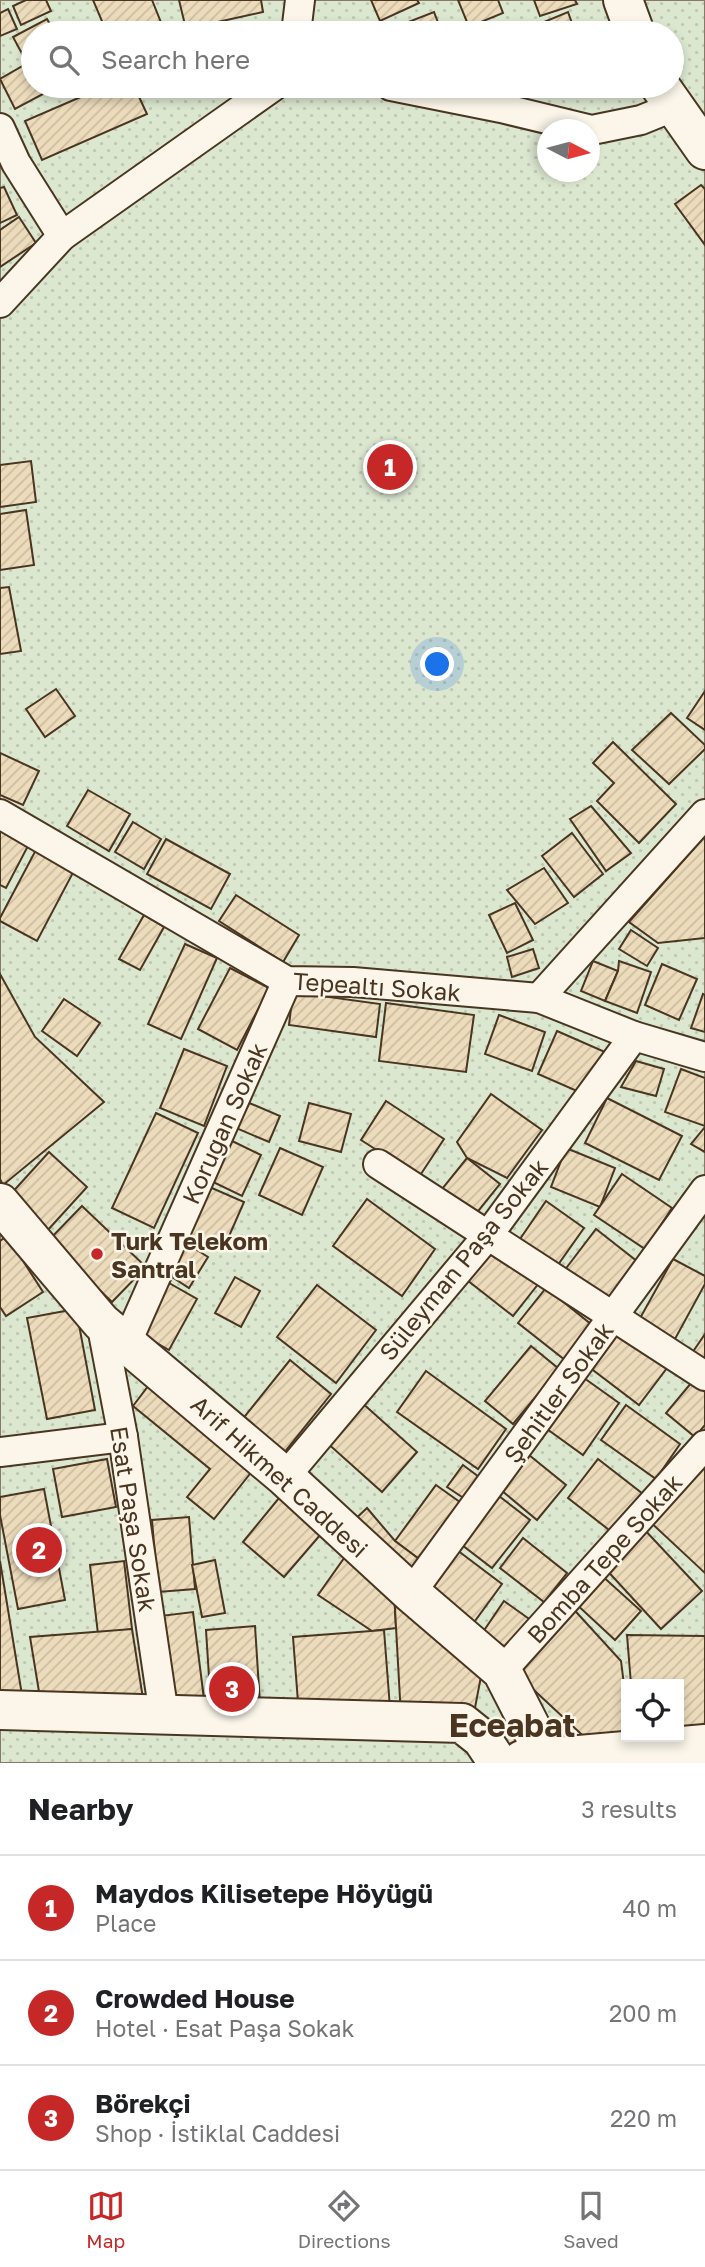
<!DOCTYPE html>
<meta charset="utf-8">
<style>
:root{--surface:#fff;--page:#f6f6f6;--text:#202124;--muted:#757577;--line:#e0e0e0;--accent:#c62828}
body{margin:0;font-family:"Golos Text",sans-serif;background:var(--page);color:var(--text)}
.controls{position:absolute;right:21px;bottom:21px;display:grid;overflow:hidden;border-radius:0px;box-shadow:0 4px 10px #0003}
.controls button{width:63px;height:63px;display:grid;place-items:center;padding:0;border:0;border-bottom:2px solid var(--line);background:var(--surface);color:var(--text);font:35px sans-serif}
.compass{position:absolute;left:537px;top:119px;width:63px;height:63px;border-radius:50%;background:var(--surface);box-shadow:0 4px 10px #0003;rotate:96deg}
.you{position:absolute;left:438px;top:665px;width:24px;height:24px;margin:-18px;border:5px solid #fff;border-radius:50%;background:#1a73e8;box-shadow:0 0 0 10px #1a73e833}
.badge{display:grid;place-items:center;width:46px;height:46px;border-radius:50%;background:var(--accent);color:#fff;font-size:23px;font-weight:700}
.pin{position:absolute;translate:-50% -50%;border:4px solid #fff;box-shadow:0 2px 7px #0006}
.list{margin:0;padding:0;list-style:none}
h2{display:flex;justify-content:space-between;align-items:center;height:91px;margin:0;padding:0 28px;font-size:30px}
h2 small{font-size:23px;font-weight:400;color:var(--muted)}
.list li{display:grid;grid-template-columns:46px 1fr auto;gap:21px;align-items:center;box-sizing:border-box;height:105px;padding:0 28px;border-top:2px solid var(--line)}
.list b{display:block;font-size:26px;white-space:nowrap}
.list p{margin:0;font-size:23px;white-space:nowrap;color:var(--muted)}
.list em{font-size:23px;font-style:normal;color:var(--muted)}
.icon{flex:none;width:38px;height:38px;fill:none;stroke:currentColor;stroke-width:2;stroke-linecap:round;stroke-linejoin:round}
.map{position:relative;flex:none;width:705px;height:1763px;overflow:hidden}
.search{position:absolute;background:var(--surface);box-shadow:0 4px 10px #0003;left:21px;right:21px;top:21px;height:77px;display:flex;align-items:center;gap:18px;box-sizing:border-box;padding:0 24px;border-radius:38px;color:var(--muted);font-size:26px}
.sheet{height:406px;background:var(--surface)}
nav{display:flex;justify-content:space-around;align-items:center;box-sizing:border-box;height:98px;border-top:2px solid var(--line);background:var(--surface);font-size:19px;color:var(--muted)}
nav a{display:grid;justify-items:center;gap:4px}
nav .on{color:var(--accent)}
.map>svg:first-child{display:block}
.grass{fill:url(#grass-dots);stroke:#887966;stroke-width:2;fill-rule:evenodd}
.building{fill:url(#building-hatch);stroke:#4a3520;stroke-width:2}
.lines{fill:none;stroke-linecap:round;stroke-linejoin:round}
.street-casing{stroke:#4a3520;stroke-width:32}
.secondary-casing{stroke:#4a3520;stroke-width:42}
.street{stroke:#fbf6e9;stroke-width:28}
.secondary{stroke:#fbf6e9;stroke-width:38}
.poi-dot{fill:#c62828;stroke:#fbf6e9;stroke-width:2.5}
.labels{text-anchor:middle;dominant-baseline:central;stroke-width:5;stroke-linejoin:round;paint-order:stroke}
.street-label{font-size:24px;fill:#4a3520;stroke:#fbf6e9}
.poi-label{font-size:24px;font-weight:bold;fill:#4a3520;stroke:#fbf6e9;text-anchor:start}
.district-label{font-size:32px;font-weight:bold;fill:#4a3520;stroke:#fbf6e9}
</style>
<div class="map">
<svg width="705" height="1763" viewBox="0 0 705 1763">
<defs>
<pattern id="grass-dots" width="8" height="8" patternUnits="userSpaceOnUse" patternTransform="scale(1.75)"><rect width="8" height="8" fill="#dce7d0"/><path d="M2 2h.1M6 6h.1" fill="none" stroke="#bec7b2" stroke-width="1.8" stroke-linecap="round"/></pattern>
<pattern id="building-hatch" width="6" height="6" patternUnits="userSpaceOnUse" patternTransform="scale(1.75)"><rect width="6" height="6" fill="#ecdcbc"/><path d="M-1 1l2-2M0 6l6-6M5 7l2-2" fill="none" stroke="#ccbda1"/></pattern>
</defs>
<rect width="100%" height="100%" fill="#fbf6e9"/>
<path class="grass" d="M0,0H705V1763H0ZM33,33H672V86H33ZM548,130H590V172H548ZM626,1684H679V1737H626Z"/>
<g class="building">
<path d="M26,0H46L51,11L21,25L13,6Z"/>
<path d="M93,0H152L162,25L144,33H107Z"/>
<path d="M179,0H261L263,12L186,29Z"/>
<path d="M371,0H417L419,3L380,21Z"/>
<path d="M458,0H498L503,13L469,27Z"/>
<path d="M534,0H575L577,4L540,16Z"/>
<path d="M8,9L17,29L0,36V13Z"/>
<path d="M434,12L442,33H406L403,24Z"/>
<path d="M568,12L574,29L564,33H542L539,24Z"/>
<path d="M47,19L55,33H33V60L27,63L13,37Z"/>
<path d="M227,27L231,33H216Z"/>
<path d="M33,60V86H58L15,109L0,79Z"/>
<path d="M106,86H134L147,114L42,160L25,121Z"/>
<path d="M209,86H232L215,96Z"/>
<path d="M701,185L705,189V245L675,204Z"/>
<path d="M4,187L17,215L0,223V188Z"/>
<path d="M19,217L36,243L0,267V230Z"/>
<path d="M31,461L36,502L0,507V465Z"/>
<path d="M26,510L34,565L0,570V514Z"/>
<path d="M9,587L21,651L0,654V588Z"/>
<path d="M56,689L75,716L45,737L26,709Z"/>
<path d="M705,691V730L687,718Z"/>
<path d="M671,713L705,745V749L669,784L632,750Z"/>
<path d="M613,742L676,804L639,843L597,801L614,783L593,763Z"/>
<path d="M0,753L39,771L23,805L0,795Z"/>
<path d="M88,790L130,814L109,851L67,826Z"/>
<path d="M591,806L631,853L606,871L570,819Z"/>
<path d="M133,822L161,839L144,869L115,852Z"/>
<path d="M0,828L29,844L6,888L0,885Z"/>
<path d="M572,833L603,874L574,897L542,856Z"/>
<path d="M705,836V938L658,943L629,922Z"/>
<path d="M166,839L230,874L211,909L147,874Z"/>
<path d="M38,846L76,867L37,941L0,921V918Z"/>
<path d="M544,868L568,903L535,924L507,890Z"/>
<path d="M236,895L299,935L283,962L219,921Z"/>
<path d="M515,903L533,940L507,953L489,915Z"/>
<path d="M144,915L164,927L140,970L119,959Z"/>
<path d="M631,930L658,948L647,966L619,949Z"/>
<path d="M185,944L217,958L181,1039L148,1024Z"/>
<path d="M533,949L539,968L512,977L507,957Z"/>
<path d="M593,961L618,971L605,1001L581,991Z"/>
<path d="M619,961L651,972L637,1013L605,1001L618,971Z"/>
<path d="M662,964L697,979L679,1020L645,1005Z"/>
<path d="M230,968L269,988L237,1050L198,1029Z"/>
<path d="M0,974L35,1037L104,1102L3,1185L0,1179Z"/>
<path d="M293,992L380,1004L376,1037L289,1025Z"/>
<path d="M703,994L705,995V1032L691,1028Z"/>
<path d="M64,999L100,1023L77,1056L42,1031Z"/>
<path d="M386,1003L474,1015L466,1072L379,1061Z"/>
<path d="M499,1015L545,1032L532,1071L485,1054Z"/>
<path d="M557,1031L605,1052L586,1095L538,1074Z"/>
<path d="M184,1049L227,1066L204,1126L160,1108Z"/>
<path d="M636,1061L664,1069L656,1096L621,1087Z"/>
<path d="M681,1069L705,1078V1126L665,1112Z"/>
<path d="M491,1094L542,1130L507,1178L467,1158L457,1142Z"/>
<path d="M607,1098L682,1136L659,1180L585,1143Z"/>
<path d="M240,1099L280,1116L269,1142L229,1125Z"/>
<path d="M386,1101L444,1139L419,1177L361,1140Z"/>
<path d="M309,1103L351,1114L341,1152L299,1141Z"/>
<path d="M156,1113L198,1133L154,1228L112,1208Z"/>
<path d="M705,1127V1152L691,1144Z"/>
<path d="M228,1139L261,1155L242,1196L209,1180Z"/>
<path d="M280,1148L323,1167L302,1215L259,1195Z"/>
<path d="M566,1148L615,1168L600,1207L551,1187Z"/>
<path d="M49,1152L87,1187L47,1231L9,1196Z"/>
<path d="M467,1158L500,1184L475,1215L442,1189Z"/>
<path d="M622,1174L672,1208L645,1249L594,1215Z"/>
<path d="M205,1185L244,1202L223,1250L184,1233Z"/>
<path d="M367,1199L435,1249L402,1296L333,1246Z"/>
<path d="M546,1201L584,1228L555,1269L518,1242Z"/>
<path d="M82,1206L146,1267L112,1302L48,1241Z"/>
<path d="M596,1229L638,1262L607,1304L564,1271Z"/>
<path d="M7,1236L43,1292L6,1316L0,1307V1241Z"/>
<path d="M186,1243L208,1257L189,1288L166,1273Z"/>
<path d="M492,1247L539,1283L513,1316L467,1280Z"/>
<path d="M673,1259L705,1276V1284L675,1339L639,1320Z"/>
<path d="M235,1277L260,1291L241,1327L215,1313Z"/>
<path d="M169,1283L197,1299L169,1350L141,1334Z"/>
<path d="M317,1285L376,1330L336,1383L277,1337Z"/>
<path d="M546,1288L592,1325L565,1360L518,1323Z"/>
<path d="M76,1309L95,1410L47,1419L27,1318Z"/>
<path d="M617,1331L667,1368L639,1405L589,1367Z"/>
<path d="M705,1334V1367L690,1356Z"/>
<path d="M531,1346L559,1369L513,1424L485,1401Z"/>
<path d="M290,1360L331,1394L283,1454L241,1421Z"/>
<path d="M426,1371L506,1429L478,1469L397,1412Z"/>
<path d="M584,1378L619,1403L583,1455L547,1429Z"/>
<path d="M692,1382L705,1392V1425L695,1437L666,1413Z"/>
<path d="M149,1385L253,1470L214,1519L187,1497L210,1469L133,1406Z"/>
<path d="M360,1401L417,1452L382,1492L325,1441Z"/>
<path d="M626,1405L680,1444L656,1479L601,1440Z"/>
<path d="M529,1455L566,1485L537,1520L501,1490Z"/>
<path d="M107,1459L116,1507L62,1517L53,1469Z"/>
<path d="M598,1459L643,1494L613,1533L568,1498Z"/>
<path d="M705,1459V1573L646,1518Z"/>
<path d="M463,1465L483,1480L468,1501L447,1487Z"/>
<path d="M436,1485L464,1505L423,1562L395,1541Z"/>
<path d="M44,1489L65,1600L18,1609L0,1515V1497Z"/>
<path d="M499,1496L530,1520L492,1568L462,1545Z"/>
<path d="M279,1498L321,1534L284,1577L243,1542Z"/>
<path d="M367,1508L395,1541L423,1562L410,1581L349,1525Z"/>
<path d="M189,1517L195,1589L158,1592L152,1520Z"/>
<path d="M642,1527L702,1591L661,1629L602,1565Z"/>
<path d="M523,1538L567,1573L544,1602L500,1568Z"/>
<path d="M453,1547L502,1584L472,1625L423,1588Z"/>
<path d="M347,1554L394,1591L396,1628L372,1631L318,1595Z"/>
<path d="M215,1560L225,1613L202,1617L192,1565Z"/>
<path d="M0,1561L22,1695L0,1698Z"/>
<path d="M124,1561L132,1629L98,1634L90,1565Z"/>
<path d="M600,1574L641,1611L615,1640L574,1602Z"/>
<path d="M394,1591L483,1666L474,1713L401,1717Z"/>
<path d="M504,1601L532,1621L511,1651L483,1632Z"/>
<path d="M567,1602L621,1661L626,1701V1737L594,1746L521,1678L523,1660Z"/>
<path d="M193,1612L204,1699L171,1704L160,1616Z"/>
<path d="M255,1626L260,1704L211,1708L206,1630Z"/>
<path d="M132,1629L144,1705L41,1704L30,1637Z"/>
<path d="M384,1630L390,1708L299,1715L293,1637Z"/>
<path d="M627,1635L705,1636V1738L679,1737V1684H631Z"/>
</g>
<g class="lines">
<defs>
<g id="street">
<path d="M296,33L300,0"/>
<path d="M391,86L501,108L592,130L641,120L673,107"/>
<path d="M0,128L16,163L62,236L0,303"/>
<path d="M62,236L274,86"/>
<path d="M0,814L287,981L353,982L539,998L634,1036L705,1057"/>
<path d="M539,998L705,814"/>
<path d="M378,1164L705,1376"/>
<path d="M101,1322L123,1437L164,1715"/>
<path d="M127,1342L287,981"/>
<path d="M0,1452L123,1437"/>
<path d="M285,1477L489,1234L634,1036"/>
<path d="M411,1593L705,1190"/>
<path d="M502,1671L705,1445"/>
</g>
<g id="secondary">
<path d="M623,0L635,33"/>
<path d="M660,86L705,150"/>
<path d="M0,1203L101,1322L285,1477L411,1593L502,1671L546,1757"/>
<path d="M0,1710L462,1723L482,1739L498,1763"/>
<path d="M522,1760L705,1744"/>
</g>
</defs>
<use href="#street" class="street-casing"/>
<use href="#secondary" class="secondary-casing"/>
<use href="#street" class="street"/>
<use href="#secondary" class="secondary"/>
</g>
<circle class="poi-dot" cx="97" cy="1254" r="7"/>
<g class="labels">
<g class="street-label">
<text transform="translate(377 986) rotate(4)">Tepealtı Sokak</text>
<text transform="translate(224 1123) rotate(-66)">Korugan Sokak</text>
<text transform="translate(463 1259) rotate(-51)">Süleyman Paşa Sokak</text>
<text transform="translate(558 1392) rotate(-54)">Şehitler Sokak</text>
<text transform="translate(280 1476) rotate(42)">Arif Hikmet Caddesi</text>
<text transform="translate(134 1519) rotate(81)">Esat Paşa Sokak</text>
<text transform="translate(604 1558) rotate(-48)">Bomba Tepe Sokak</text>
</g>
<g class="poi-label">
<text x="111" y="1240">Turk Telekom<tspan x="111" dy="28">Santral</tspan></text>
</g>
<g class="district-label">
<text x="512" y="1725">Eceabat</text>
</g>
</g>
</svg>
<div class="controls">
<button><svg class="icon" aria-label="locate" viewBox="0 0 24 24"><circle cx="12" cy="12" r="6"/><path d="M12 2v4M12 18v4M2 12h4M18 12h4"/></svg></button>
</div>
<svg class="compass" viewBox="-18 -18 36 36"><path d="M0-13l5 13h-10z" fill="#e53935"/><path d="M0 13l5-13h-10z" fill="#757577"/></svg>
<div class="you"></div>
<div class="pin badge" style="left:390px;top:467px">1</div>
<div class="pin badge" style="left:39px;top:1550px">2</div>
<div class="pin badge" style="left:232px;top:1689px">3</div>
<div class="search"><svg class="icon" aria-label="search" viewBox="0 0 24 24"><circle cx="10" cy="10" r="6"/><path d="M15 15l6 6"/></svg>Search here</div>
</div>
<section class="sheet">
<h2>Nearby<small>3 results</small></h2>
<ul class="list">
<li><span class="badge">1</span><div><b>Maydos Kilisetepe Höyüğü</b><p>Place</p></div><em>40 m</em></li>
<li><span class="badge">2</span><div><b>Crowded House</b><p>Hotel · Esat Paşa Sokak</p></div><em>200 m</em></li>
<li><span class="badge">3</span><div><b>Börekçi</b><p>Shop · İstiklal Caddesi</p></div><em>220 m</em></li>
</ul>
</section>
<nav>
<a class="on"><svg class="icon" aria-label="map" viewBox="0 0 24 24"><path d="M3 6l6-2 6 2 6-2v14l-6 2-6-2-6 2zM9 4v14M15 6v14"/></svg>Map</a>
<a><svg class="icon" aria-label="directions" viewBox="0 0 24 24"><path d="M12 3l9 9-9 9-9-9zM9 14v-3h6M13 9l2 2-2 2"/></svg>Directions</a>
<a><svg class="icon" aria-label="saved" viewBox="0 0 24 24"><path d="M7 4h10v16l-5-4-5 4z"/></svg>Saved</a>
</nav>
